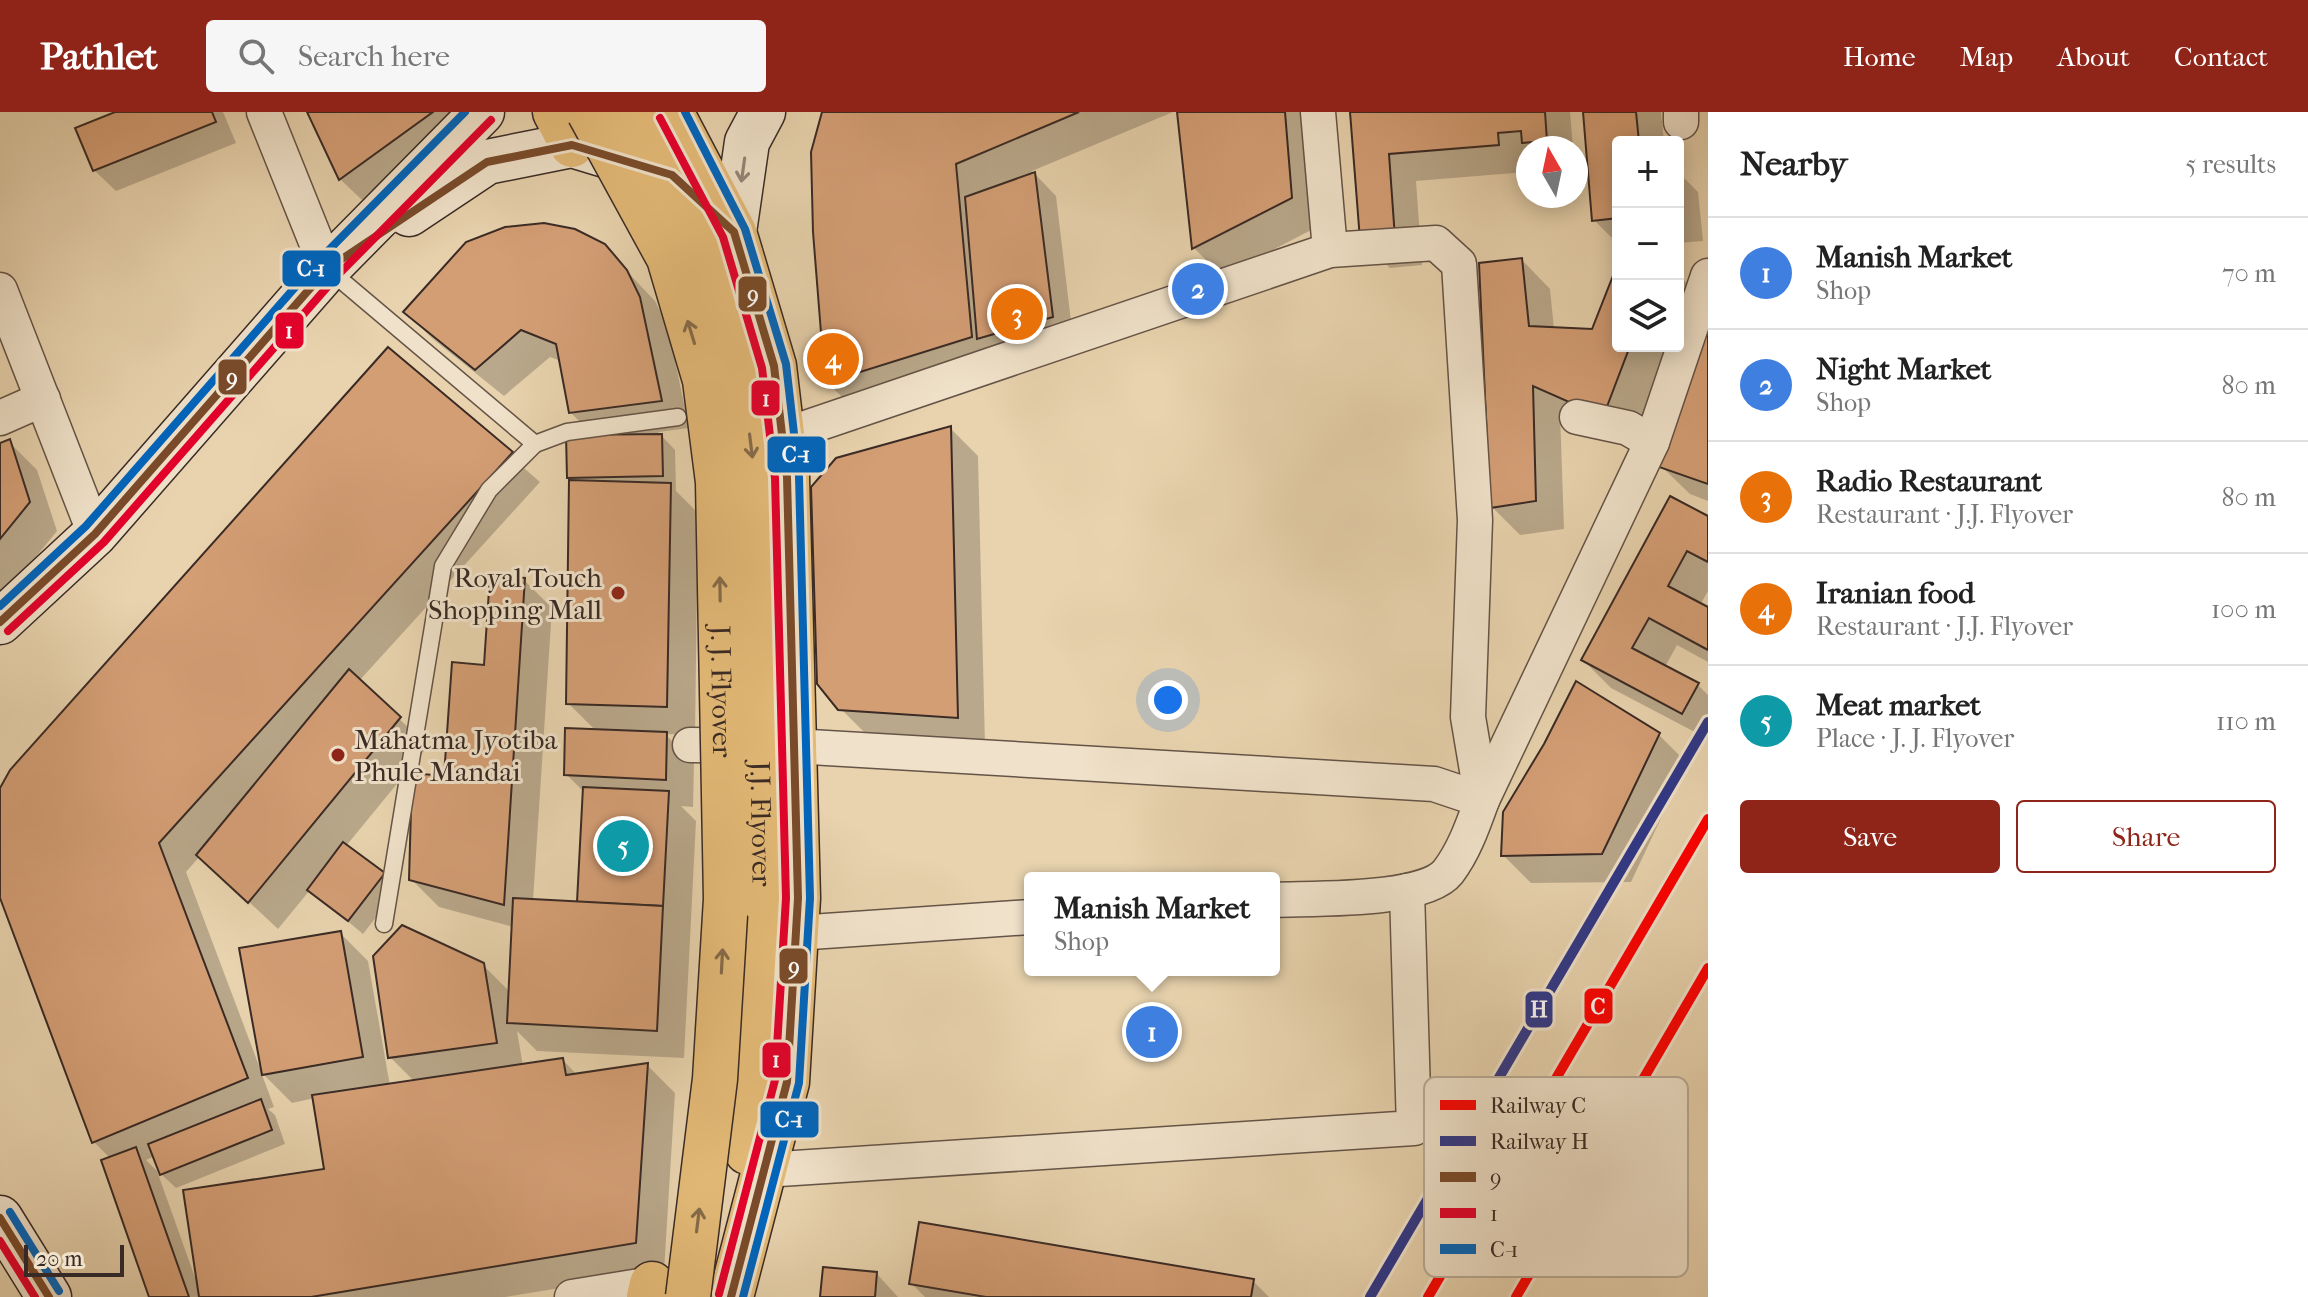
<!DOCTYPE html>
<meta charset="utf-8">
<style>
:root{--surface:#fff;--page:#f6f6f6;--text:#222;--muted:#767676;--line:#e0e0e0;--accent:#8f2418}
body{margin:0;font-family:"IM FELL French Canon",serif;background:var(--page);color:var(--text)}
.controls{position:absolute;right:24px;top:24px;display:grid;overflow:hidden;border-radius:8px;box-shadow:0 4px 20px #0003}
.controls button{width:72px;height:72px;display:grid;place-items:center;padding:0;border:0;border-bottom:2px solid var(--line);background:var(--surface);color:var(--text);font:40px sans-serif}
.compass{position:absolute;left:1516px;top:24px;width:72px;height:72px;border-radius:50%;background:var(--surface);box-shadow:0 4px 20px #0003;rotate:351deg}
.scale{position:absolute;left:24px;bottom:20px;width:100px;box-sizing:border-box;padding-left:8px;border:4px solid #392a25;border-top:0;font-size:22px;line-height:28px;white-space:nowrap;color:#392a25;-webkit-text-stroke:6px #f0e2ca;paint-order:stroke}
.you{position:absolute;left:1168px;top:588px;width:28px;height:28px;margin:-20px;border:6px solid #fff;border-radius:50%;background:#1a73e8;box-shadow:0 0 0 12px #1a73e833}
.badge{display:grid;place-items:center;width:52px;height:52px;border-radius:50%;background:var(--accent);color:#fff;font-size:26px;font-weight:700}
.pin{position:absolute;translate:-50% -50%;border:4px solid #fff;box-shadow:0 2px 8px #0006}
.popup{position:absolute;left:1024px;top:760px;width:256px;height:104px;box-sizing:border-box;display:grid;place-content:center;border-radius:8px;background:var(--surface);filter:drop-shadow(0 2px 6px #0005);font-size:26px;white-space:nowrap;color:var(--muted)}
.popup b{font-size:30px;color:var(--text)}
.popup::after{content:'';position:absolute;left:50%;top:100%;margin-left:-16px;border:16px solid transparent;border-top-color:var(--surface)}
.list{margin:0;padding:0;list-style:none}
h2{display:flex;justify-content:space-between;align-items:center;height:104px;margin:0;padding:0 32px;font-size:34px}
h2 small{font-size:26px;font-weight:400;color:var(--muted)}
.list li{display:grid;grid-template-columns:52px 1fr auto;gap:24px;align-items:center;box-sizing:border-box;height:112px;padding:0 32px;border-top:2px solid var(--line)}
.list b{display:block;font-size:30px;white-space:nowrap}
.list p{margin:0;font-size:26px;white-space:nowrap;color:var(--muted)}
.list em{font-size:26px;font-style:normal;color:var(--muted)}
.actions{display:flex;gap:16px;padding:24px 32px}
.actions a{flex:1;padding:18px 0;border:2px solid var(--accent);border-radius:8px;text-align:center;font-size:28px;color:var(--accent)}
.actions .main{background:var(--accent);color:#fff}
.icon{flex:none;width:44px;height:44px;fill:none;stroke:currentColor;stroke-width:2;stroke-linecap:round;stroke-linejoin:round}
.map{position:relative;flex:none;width:1708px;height:1185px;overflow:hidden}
header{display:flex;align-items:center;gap:48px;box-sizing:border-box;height:112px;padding:0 40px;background:var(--accent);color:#fff}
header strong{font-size:38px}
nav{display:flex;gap:44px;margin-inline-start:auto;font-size:28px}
.search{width:560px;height:72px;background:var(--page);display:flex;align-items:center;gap:20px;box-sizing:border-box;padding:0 28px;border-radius:8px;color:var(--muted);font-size:30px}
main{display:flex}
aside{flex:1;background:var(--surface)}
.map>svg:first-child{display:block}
.shadow{fill:#0003;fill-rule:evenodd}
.building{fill:#d49e75;stroke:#392a25;stroke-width:2}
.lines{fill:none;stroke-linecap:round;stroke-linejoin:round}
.service-casing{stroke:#655447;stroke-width:19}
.minor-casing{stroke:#655447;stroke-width:37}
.secondary-casing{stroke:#392a25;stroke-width:47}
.primary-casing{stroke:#392a25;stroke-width:47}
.service{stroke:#f0e2ca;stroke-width:16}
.minor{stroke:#f0e2ca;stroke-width:34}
.secondary{stroke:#f0e2ca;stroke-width:44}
.primary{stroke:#e4ba77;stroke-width:44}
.primary-bridge-casing{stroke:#392a25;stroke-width:47;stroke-linecap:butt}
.primary-bridge{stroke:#e4ba77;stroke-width:44}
.bus-1-casing{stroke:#f0e2ca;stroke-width:14}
.bus-2-casing{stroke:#f0e2ca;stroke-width:14}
.bus-3-casing{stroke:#f0e2ca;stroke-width:14}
.bus-1{stroke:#7a4b2a;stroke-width:8}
.bus-2{stroke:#e4002b;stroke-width:8}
.bus-3{stroke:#0065bd;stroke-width:8}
.rail-1-casing{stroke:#f0e2ca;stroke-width:16}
.rail-2-casing{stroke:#f0e2ca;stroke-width:16}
.rail-1{stroke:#f00;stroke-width:10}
.rail-2{stroke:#303888;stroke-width:10}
.oneway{stroke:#948678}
.oneway2{stroke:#866b4a}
.poi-dot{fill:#8f2418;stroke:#f0e2ca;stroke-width:3}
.labels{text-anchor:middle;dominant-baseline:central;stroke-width:6;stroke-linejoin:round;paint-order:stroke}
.poi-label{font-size:28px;fill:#392a25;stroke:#f0e2ca;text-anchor:end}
.street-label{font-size:28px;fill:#392a25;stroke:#f0e2ca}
.key{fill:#f0e2ca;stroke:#b9ab98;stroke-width:2}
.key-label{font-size:22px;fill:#392a25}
.line-badge{stroke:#f0e2ca;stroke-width:3}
.badge-label{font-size:22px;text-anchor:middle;font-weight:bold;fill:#fff}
</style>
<header>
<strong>Pathlet</strong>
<div class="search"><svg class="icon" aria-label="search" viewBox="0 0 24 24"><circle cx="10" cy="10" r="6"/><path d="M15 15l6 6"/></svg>Search here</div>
<nav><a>Home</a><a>Map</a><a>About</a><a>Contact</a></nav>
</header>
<main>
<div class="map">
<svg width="1708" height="1185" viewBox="0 0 1708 1185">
<rect width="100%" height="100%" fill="#e8d3ae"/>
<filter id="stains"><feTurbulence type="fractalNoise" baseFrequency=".0025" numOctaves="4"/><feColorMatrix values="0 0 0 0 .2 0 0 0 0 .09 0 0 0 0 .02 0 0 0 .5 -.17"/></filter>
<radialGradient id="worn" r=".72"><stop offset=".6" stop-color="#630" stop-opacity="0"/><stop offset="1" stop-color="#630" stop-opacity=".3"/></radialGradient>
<g class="shadow">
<path d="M120,0H223L236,31L116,79L94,58Z"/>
<path d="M312,0H454L463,15L362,88L340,67Z"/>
<path d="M824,0H1173L1032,59L1056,84L1073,226L855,298L827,270Z"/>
<path d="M1179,0H1310L1319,114L1222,164L1194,136Z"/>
<path d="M1352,0H1570L1573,36H1528L1526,60L1416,69L1422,153L1390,156L1362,128Z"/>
<path d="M1585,0H1661L1664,30H1618V132L1594,108Z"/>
<path d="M1678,60L1698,80L1703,129L1678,131Z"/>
<path d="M603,134L655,189L668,215L689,316L658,320L675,338L676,379L698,401L695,623L665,622L694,651L693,695L681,694L696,709L684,946L537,939L517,919L523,954L563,948L578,964L647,953L675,981L664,1159L505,1185H151L110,1046L94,1030L0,780V679L388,238L540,370L359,569L428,634L346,734L398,777L363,822L310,778L278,817L200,744L186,760L261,959L340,821L368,849L390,974L415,970L390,945L483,853L510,880L514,815L439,795L411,767L486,555L524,468L552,496L533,789L579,792L584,680L566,662L596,619L568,591L574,370L569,365L595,325L570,300L561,249L550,245L504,284L433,227L405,200ZM261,960L292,991L315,986L326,1059L197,1171L157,1059L146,1048L155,1044L161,1062L176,1076L285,1032L275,1003L268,997L274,995Z"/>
<path d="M1522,148L1550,177L1554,217L1593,219L1618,157V234H1669L1632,331L1560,300L1564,417L1520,423L1492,395Z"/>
<path d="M1678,162L1691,176L1678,210Z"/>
<path d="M1708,222V389L1690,382L1661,354Z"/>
<path d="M950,316L978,344L985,633L869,625L840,596Z"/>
<path d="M9,330L37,358L57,419L0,489V333Z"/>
<path d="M1708,407V479L1700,493L1708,497V550L1677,533L1665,555L1698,573L1708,583V627L1611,576L1583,548Z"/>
<path d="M1576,572L1659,623L1687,651L1631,770L1531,771L1503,743L1546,633Z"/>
<path d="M877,1162L898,1185H822Z"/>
<path d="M1253,1169L1269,1185H925L911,1171Z"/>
</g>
<g class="building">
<path d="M115,0H212L216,10L93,59L75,16Z"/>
<path d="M307,0H433L339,68Z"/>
<path d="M822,0H1079L956,52L972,225L825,271L813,120L811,40Z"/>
<path d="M1177,0H1285L1292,86L1192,137Z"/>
<path d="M1350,0H1545L1547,29L1522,31L1521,19L1498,21L1499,33L1389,42L1395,126L1360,128Z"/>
<path d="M1583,0H1636L1639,30H1618V106L1592,109Z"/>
<path d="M1035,60L1053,205L977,227L965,85Z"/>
<path d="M544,111L575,117L605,132L627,158L640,185L662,289L569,301L556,232L521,218L475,258L403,200L466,130L505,115Z"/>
<path d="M1522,146L1529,214L1592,217L1618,151V234H1630L1603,305L1533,274L1536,389L1490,396L1479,151Z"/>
<path d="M1708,216V372L1659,355Z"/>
<path d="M388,235L513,340L159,731L248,966L92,1031L0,786V676L10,658Z"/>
<path d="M951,314L958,606L838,598L817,572L811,375L836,346Z"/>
<path d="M662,322L663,364L567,366L566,323Z"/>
<path d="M10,327L30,390L0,427V331Z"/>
<path d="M569,368L671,371L667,595L566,592Z"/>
<path d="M1670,384L1708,404V450L1687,439L1668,474L1708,495V538L1649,506L1632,536L1699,571L1682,602L1581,548Z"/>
<path d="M490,463L525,466L504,793L409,768L412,661L444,664L452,550L484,553Z"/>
<path d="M349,557L401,605L248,791L196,743Z"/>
<path d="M1576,569L1660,621L1602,742L1501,744L1503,700L1544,632Z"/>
<path d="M565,616L667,620L666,668L564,663Z"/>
<path d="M583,675L669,679L663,794L577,790Z"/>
<path d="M343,730L385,761L348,809L307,778Z"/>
<path d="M513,786L663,794L657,919L507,911Z"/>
<path d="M402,813L484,851L497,931L388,946L373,844Z"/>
<path d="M341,819L363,945L262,963L239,836Z"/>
<path d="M563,946L566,963L648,951L636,1131L311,1185H199L183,1078L324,1057L312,983Z"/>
<path d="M261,987L272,1018L160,1063L148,1032Z"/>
<path d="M136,1035L189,1185H149L101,1048Z"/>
<path d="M919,1110L1254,1167L1251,1185H986L909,1172Z"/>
<path d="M823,1155L877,1160L875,1185H820Z"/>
</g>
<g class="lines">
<defs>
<g id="service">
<path d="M329,158L535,332L489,378L443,454L384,812"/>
<path d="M535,332L567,320L678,305"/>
</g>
<g id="minor">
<path d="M264,0L327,157"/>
<path d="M1318,0L1330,138"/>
<path d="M1681,10V0"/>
<path d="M0,178L95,422"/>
<path d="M1577,305L1628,316L1652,330"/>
<path d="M0,306L43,287"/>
<path d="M782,324L1330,138L1436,131L1459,152L1475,408L1468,605L1482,688"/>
<path d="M690,633L793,634L1434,672L1482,688"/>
<path d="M1274,788C1313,786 1424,790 1448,760C1464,739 1473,713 1482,688L1652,330L1708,164"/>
<path d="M796,821L1030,805"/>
<path d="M764,1058L1414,1016L1407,779"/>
<path d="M572,1185L652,1172"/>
</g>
<g id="secondary">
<path d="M409,102L487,50L572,33L605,43"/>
<path d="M734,120L747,30L763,0"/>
<path d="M0,510L95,422L327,157L482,0"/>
<path d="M0,1106L49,1185"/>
</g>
<g id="primary">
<path d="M555,0L572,33"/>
<path d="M671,0L734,120L774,254L787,365L798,786L787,970L731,1185"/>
<path d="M747,1040L763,788"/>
<path d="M649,1185L652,1172"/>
</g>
</defs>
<use href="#service" class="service-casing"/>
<use href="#minor" class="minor-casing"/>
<use href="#secondary" class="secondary-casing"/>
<use href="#primary" class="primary-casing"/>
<use href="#service" class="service"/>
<use href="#minor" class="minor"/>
<use href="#secondary" class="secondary"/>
<use href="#primary" class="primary"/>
<defs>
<g id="primary-bridge">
<path id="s1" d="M589,0L669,146L705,268L718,370L726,787L715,967L688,1185"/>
<path id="s2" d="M633,0L704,132L742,261L755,367L763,788"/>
</g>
</defs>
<use href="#primary-bridge" class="primary-bridge-casing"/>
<use href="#primary-bridge" class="primary-bridge"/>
<defs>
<g id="bus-1">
<path d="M0,510L95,422L327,157L487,50L572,33L672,63L734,120L774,254L787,365L798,786L787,970L731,1185"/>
<path d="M0,1106L49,1185"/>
</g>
<g id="bus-2">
<path d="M660,6L723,125L762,256L775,366L786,786L775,968L719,1182"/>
<path d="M8,519L104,430L336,165L491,8"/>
<path d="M0,1129L35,1185"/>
</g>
<g id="bus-3">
<path d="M685,0L745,117L786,252L799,365L810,786L799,971L743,1185"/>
<path d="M0,494L86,414L318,149L465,0"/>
<path d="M10,1100L59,1179"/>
</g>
</defs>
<use href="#bus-1" class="bus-1-casing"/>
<use href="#bus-2" class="bus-2-casing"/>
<use href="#bus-3" class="bus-3-casing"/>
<use href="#bus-1" class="bus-1"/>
<use href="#bus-2" class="bus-2"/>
<use href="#bus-3" class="bus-3"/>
<defs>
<g id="rail-1">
<path d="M1428,1185L1708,707"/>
<path d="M1516,1185L1708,856"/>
</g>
<path id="rail-2" d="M1370,1185L1708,610"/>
</defs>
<use href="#rail-1" class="rail-1-casing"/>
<use href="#rail-2" class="rail-2-casing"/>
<use href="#rail-1" class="rail-1"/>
<use href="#rail-2" class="rail-2"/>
</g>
<defs><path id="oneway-shaft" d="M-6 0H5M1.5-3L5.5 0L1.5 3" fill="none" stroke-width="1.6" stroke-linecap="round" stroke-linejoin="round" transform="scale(2)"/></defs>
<use class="oneway" href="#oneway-shaft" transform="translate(743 58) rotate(98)"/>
<g class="oneway2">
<use href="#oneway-shaft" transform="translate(691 220) rotate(-107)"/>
<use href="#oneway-shaft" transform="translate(751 334) rotate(83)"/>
<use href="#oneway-shaft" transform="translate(720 477) rotate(-91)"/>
<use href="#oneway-shaft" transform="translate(722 849) rotate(-87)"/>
<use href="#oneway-shaft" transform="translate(698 1108) rotate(-83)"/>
</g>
<g class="poi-dot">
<circle cx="618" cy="481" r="8"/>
<circle cx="338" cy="643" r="8"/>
</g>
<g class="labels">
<g class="poi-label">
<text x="602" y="465">Royal Touch<tspan x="602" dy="32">Shopping Mall</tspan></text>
<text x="354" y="627" text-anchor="start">Mahatma Jyotiba<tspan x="354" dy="32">Phule Mandai</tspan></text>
</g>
<g class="street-label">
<text stroke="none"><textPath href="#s1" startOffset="606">J. J. Flyover</textPath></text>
<text stroke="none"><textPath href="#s2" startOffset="736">J.J. Flyover</textPath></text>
</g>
</g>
<rect x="1424" y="965" width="264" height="200" rx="12" class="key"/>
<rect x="1440" y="988" width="36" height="10" fill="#f00"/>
<rect x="1440" y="1024" width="36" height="10" fill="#303888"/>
<rect x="1440" y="1060" width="36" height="10" fill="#7a4b2a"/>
<rect x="1440" y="1096" width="36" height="10" fill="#e4002b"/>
<rect x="1440" y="1132" width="36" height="10" fill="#0065bd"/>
<g class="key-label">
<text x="1490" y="1001">Railway C</text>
<text x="1490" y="1037">Railway H</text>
<text x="1490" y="1073">9</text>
<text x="1490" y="1109">1</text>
<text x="1490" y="1145">C-1</text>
</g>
<g class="line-badge">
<rect x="281" y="137" width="61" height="39" rx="8" fill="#0065bd"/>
<rect x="737" y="163" width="31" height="38" rx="8" fill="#7a4b2a"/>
<rect x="274" y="199" width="31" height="39" rx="8" fill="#e4002b"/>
<rect x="217" y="246" width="31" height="38" rx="8" fill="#7a4b2a"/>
<rect x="750" y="267" width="31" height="38" rx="8" fill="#e4002b"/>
<rect x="766" y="323" width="61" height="39" rx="8" fill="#0065bd"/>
<rect x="778" y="835" width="31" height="38" rx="8" fill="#7a4b2a"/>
<rect x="1583" y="875" width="31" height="38" rx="8" fill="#f00"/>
<rect x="1524" y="878" width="30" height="39" rx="8" fill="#303888"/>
<rect x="761" y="929" width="31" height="38" rx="8" fill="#e4002b"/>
<rect x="759" y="988" width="61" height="39" rx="8" fill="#0065bd"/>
</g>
<g class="badge-label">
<text x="311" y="164">C-1</text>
<text x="753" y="190">9</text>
<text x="289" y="226">1</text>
<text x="232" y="273">9</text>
<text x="766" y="294">1</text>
<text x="796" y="350">C-1</text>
<text x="794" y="862">9</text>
<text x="1598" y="902">C</text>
<text x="1539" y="905">H</text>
<text x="776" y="955">1</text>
<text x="789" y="1015">C-1</text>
</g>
<rect width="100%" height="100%" filter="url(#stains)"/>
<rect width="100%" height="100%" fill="url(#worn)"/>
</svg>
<div class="controls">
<button>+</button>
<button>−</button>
<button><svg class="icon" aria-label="layers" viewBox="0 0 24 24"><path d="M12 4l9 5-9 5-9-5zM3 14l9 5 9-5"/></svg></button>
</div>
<svg class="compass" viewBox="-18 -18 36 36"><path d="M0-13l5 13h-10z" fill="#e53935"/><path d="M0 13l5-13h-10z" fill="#767676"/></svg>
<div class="scale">20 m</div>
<div class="you"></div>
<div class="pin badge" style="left:1152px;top:920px;background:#3f7fe0">1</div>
<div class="popup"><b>Manish Market</b>Shop</div>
<div class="pin badge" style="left:1198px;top:177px;background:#3f7fe0">2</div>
<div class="pin badge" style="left:1017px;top:202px;background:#e8710a">3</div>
<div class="pin badge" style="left:833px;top:247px;background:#e8710a">4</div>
<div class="pin badge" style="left:623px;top:734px;background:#0f9aa8">5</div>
</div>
<aside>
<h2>Nearby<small>5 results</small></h2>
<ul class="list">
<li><span class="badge" style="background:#3f7fe0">1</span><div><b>Manish Market</b><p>Shop</p></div><em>70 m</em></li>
<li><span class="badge" style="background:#3f7fe0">2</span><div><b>Night Market</b><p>Shop</p></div><em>80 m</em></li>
<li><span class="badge" style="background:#e8710a">3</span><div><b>Radio Restaurant</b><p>Restaurant · J.J. Flyover</p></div><em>80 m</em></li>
<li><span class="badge" style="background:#e8710a">4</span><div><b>Iranian food</b><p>Restaurant · J.J. Flyover</p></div><em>100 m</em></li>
<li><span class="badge" style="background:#0f9aa8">5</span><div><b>Meat market</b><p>Place · J. J. Flyover</p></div><em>110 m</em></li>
</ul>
<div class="actions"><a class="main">Save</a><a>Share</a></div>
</aside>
</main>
